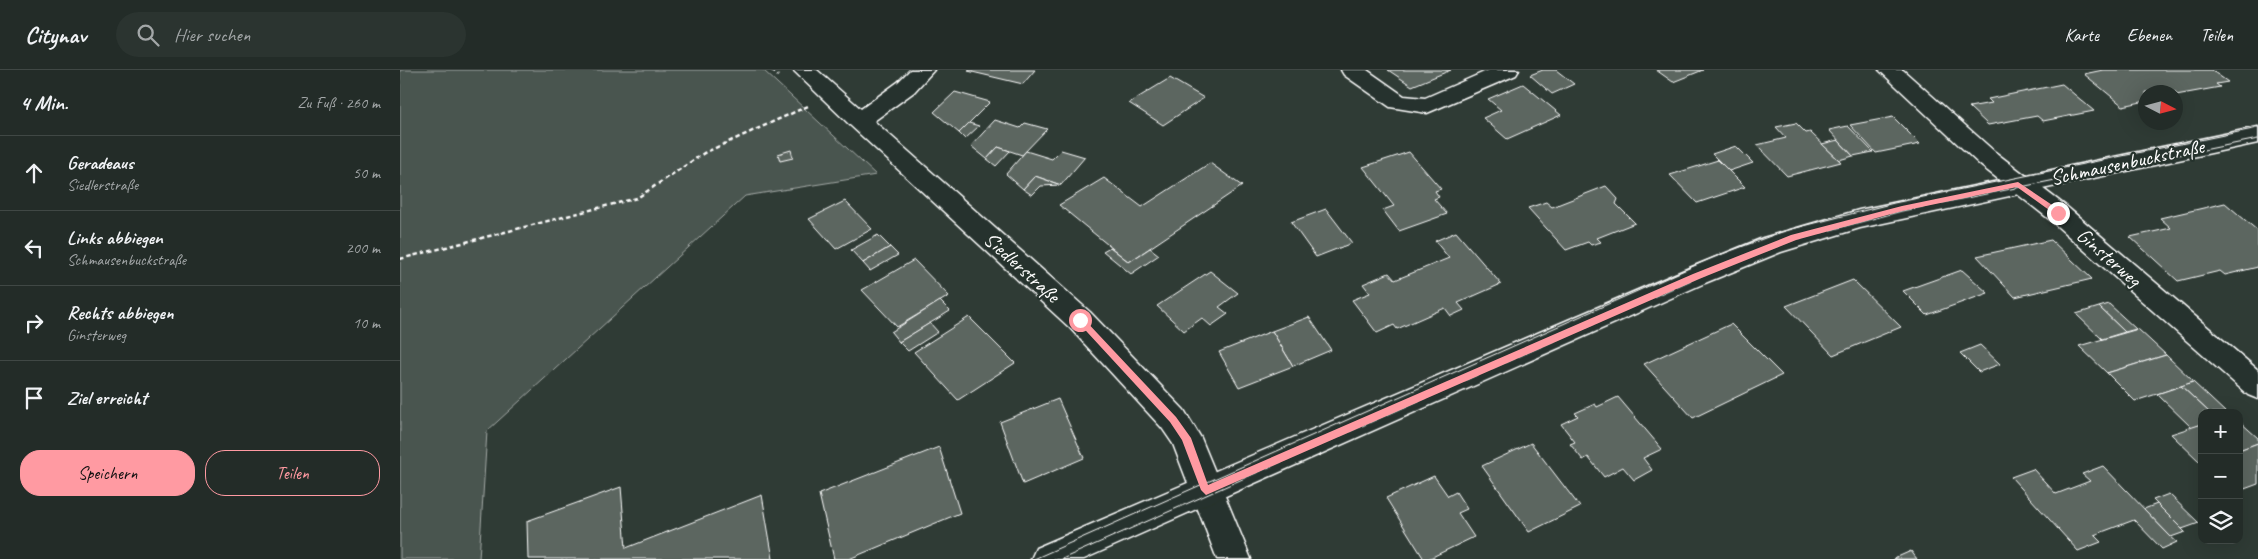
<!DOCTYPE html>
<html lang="de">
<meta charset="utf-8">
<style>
:root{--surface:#232c28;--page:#2b3430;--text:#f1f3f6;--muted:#a3a7a8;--line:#404845;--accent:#ff9aa2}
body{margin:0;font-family:Caveat,sans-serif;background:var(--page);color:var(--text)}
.controls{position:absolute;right:15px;bottom:15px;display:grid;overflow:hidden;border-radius:10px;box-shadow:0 5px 20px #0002}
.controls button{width:45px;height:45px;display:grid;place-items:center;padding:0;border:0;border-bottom:1px solid var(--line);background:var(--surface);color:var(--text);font:25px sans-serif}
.compass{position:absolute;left:1738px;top:15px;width:45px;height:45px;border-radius:50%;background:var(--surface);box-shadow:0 5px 20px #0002;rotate:96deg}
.stop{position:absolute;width:15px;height:15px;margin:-11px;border:4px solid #ff9aa2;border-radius:50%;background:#fff}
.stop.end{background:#ff9aa2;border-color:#fff;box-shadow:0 1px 5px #0008}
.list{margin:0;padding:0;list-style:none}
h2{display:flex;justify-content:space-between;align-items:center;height:65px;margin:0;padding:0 20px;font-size:21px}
h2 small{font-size:16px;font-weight:400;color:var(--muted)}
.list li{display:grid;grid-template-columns:32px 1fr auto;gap:15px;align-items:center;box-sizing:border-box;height:75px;padding:0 20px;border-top:1px solid var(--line)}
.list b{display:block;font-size:19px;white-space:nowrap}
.list p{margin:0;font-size:16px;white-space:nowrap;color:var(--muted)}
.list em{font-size:16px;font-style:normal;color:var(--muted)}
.actions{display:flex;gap:10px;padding:15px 20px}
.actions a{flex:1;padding:11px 0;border:1px solid var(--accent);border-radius:20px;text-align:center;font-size:18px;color:var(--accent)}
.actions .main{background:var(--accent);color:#111}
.icon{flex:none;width:28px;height:28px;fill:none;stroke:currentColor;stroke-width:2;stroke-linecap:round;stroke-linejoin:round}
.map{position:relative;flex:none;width:1858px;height:489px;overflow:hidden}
header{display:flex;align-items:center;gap:30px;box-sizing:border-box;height:70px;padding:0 25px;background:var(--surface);border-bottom:1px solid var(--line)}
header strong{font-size:24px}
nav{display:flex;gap:28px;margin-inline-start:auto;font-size:18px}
.search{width:350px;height:45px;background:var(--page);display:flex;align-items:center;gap:12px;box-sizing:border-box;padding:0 18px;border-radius:28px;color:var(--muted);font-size:19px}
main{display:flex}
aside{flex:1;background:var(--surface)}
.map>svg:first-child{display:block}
.green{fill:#4a544f;stroke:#a4aaa7}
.building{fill:#5b6661;stroke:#fff}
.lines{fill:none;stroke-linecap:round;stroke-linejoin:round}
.street-casing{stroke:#fff;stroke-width:3}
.secondary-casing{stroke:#fff;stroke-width:3}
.path{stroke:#fff;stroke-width:2.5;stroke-dasharray:4.5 3;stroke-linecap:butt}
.street{fill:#26332d;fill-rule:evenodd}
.secondary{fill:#26332d;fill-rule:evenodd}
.tram{stroke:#fff;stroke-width:1}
.route{fill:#ff9aa2}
.labels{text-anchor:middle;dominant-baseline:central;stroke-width:4.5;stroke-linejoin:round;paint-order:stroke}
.street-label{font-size:21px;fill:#fff;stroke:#26332d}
</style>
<header>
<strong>Citynav</strong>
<div class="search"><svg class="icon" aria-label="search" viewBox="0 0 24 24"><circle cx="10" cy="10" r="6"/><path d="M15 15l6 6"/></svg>Hier suchen</div>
<nav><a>Karte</a><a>Ebenen</a><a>Teilen</a></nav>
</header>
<main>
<aside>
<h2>4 Min.<small>Zu Fuß · 260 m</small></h2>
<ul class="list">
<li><svg class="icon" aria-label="ahead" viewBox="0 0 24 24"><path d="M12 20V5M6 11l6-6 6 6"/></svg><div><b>Geradeaus</b><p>Siedlerstraße</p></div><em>50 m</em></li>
<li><svg class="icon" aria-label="left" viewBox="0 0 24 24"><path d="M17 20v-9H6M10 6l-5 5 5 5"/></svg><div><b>Links abbiegen</b><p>Schmausenbuckstraße</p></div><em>200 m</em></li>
<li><svg class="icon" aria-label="right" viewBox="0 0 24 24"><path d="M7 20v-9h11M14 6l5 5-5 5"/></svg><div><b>Rechts abbiegen</b><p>Ginsterweg</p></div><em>10 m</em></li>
<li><svg class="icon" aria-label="arrive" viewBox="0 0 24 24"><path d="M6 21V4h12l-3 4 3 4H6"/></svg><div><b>Ziel erreicht</b></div></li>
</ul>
<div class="actions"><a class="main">Speichern</a><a>Teilen</a></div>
</aside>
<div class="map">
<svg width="1858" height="489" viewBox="0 0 1858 489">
<rect width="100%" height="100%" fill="#2f3b35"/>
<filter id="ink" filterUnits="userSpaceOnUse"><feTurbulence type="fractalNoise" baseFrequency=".02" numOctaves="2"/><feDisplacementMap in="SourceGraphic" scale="10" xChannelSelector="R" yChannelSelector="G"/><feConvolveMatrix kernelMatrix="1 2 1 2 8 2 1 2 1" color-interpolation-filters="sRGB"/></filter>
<g filter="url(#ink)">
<path class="green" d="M0,0H363L476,105L345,126L87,361L79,489H0Z"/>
<g class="building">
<path d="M570,0H635L623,14L568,1Z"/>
<path d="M988,0H1051L1012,16Z"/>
<path d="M1143,0H1156L1174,14L1152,24L1130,5Z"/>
<path d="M1256,0H1303L1273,12Z"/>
<path d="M1703,0H1811L1828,12L1816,14L1820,17L1776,25V22H1746V31L1723,36L1684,4Z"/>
<path d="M770,8L804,28L763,55L729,33Z"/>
<path d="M1123,14L1161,45L1107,69L1083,48L1101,40L1088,29Z"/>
<path d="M1662,14L1694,41L1643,51L1637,46L1588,55L1569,37L1592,33L1588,29Z"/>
<path d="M555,22L590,32L559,63L534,42Z"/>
<path d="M1493,47L1520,74L1476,83L1450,55Z"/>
<path d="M595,50L620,58L625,53L647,59L622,85L598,77L587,89L571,76Z"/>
<path d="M569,53L579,56L565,69L559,63Z"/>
<path d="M1396,53L1406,63L1410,62L1441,92L1387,106L1357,75L1386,68L1376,57Z"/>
<path d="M1448,56L1473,82L1453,86L1429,60Z"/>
<path d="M1438,70L1453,86L1439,90L1422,74Z"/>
<path d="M1336,76L1353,93L1329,101L1312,84Z"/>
<path d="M598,77L610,81L596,96L587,89Z"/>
<path d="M391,80L393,88L380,91L378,84Z"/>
<path d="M661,80L685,87L661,115L635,106L623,119L606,104L626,81L652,89Z"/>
<path d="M1009,82L1041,119L1035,121L1039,127L1034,129L1047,144L999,161L983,140L994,136L963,97Z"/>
<path d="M1318,90L1345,117L1297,133L1270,105Z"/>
<path d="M810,93L842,116L729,192L659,135L704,108L742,137Z"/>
<path d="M635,106L652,112L661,115L641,116L632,125L623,119Z"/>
<path d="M1206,116L1218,129L1216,134L1235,153L1197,168L1201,172L1191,175L1188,172L1166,180L1128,138L1146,132L1152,137Z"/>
<path d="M445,131L472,159L436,179L409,149Z"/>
<path d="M1825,133L1858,161V197L1825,205L1820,201L1778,211L1730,167L1771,158L1760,148Z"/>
<path d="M926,139L952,173L916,187L891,152Z"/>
<path d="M1056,162L1101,214L1058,233L1064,240L1051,246L1045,238L997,259L994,255L977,263L952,230L970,223L963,214L989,203L995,210L1049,188L1035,171Z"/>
<path d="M478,165L490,177L463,193L451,180Z"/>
<path d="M1651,170L1692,209L1615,227L1577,186Z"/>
<path d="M490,177L498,185L470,201L463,193Z"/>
<path d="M710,177L729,192L750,178L759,185L731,204L703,181Z"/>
<path d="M514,190L549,226L497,257L462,220Z"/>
<path d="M1562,200L1588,223L1527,245L1503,221Z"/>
<path d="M810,201L838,223L819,237L828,244L811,256L802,248L784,261L757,236Z"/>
<path d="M1453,210L1501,257L1433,285L1386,236Z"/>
<path d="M540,231L550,241L499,272L491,262Z"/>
<path d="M1709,234L1736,259L1725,262L1699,237Z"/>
<path d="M1699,237L1725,262L1702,269L1676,244Z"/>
<path d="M569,247L615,293L558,330L514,282Z"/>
<path d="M909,247L931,280L893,296L872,261Z"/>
<path d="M530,253L538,262L508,281L499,272Z"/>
<path d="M1331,254L1382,305L1293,348L1244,294Z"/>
<path d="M1738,259L1766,285L1707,303L1679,276Z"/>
<path d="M872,261L893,296L839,317L819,282Z"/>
<path d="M1580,275L1600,294L1579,302L1560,283Z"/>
<path d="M1766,285L1794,312L1735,331L1707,303Z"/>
<path d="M1793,312L1826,343H1810L1781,316Z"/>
<path d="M1781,316L1810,343H1802V354L1792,358L1757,324Z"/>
<path d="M1218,327L1262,379L1243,388L1252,400L1234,410L1223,397L1204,407L1188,387L1183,390L1170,374L1175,372L1161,354L1178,346L1175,343L1195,334L1197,337Z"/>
<path d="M658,329L684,388L623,414L600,352Z"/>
<path d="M1839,351L1858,368V373L1839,380Z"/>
<path d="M1802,354V393H1801L1771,364Z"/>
<path d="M1131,373L1180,437L1129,462L1082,396Z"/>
<path d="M1858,373V414L1839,421V380Z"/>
<path d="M539,377L560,443L449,489H434L419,424Z"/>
<path d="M1703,396L1771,467L1777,472L1762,479L1734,450L1694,465L1701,472L1678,481L1611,407L1633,399L1656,424L1690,411L1682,404Z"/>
<path d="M1034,406L1048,426L1056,422L1067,439L1058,443L1074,467L1028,489H1024L986,428Z"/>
<path d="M221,417L226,478L362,425L373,489H128L127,451Z"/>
<path d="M1769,424L1799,453L1782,459L1753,430Z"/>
<path d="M1757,434L1785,462L1771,467L1744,439Z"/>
<path d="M1511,481L1517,489H1493Z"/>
</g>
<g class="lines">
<defs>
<g id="street">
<path d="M393,0H417L461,39L498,12L510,0H534L514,22L474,51L690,242L784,340L801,368L851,489H817L773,374L762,358L670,258L451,56Z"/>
<path d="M941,0H967L1004,26L1025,28L1089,0H1119L1116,5L1027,43L990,37L944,5Z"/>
<path d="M1479,0H1503L1595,82L1667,137L1858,300V329L1848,325L1649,149L1579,94Z"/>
</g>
<path id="secondary" d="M1858,57V73L1460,158L1381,182L1305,213L684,489H631L636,478L1287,199L1363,168L1459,140Z"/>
</defs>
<use href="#street" class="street-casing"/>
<use href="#secondary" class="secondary-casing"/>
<g class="path">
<path d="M372,0L378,6"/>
<path d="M0,189L237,128L304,83L408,36"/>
</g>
<use href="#street" class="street"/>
<use href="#secondary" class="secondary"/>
<g class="tram">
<path d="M634,489L1314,187L1384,161L1494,133L1858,58"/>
<path d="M662,489L1323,196L1393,170L1502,141L1858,69"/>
</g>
</g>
</g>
<path class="route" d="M1618,112L1661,141V145H1656L1617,117L1502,141L1396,170L1299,209L806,425L801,420L782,370L770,352L676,250L677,248H683L776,347L791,368L808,415L1293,204L1391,165L1502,136Z"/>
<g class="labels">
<g class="street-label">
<text transform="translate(1727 92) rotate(-12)">Schmausenbuckstraße</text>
<text transform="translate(1709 187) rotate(41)">Ginsterweg</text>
<text transform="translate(622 197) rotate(42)">Siedlerstraße</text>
</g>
</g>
</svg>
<div class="controls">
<button>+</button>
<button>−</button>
<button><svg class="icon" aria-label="layers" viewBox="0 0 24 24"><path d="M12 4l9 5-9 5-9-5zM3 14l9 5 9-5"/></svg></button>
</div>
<svg class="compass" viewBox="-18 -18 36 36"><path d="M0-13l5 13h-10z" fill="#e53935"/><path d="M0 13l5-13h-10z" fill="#a3a7a8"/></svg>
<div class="stop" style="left:680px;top:250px"></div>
<div class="stop end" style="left:1658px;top:143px"></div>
</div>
</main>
